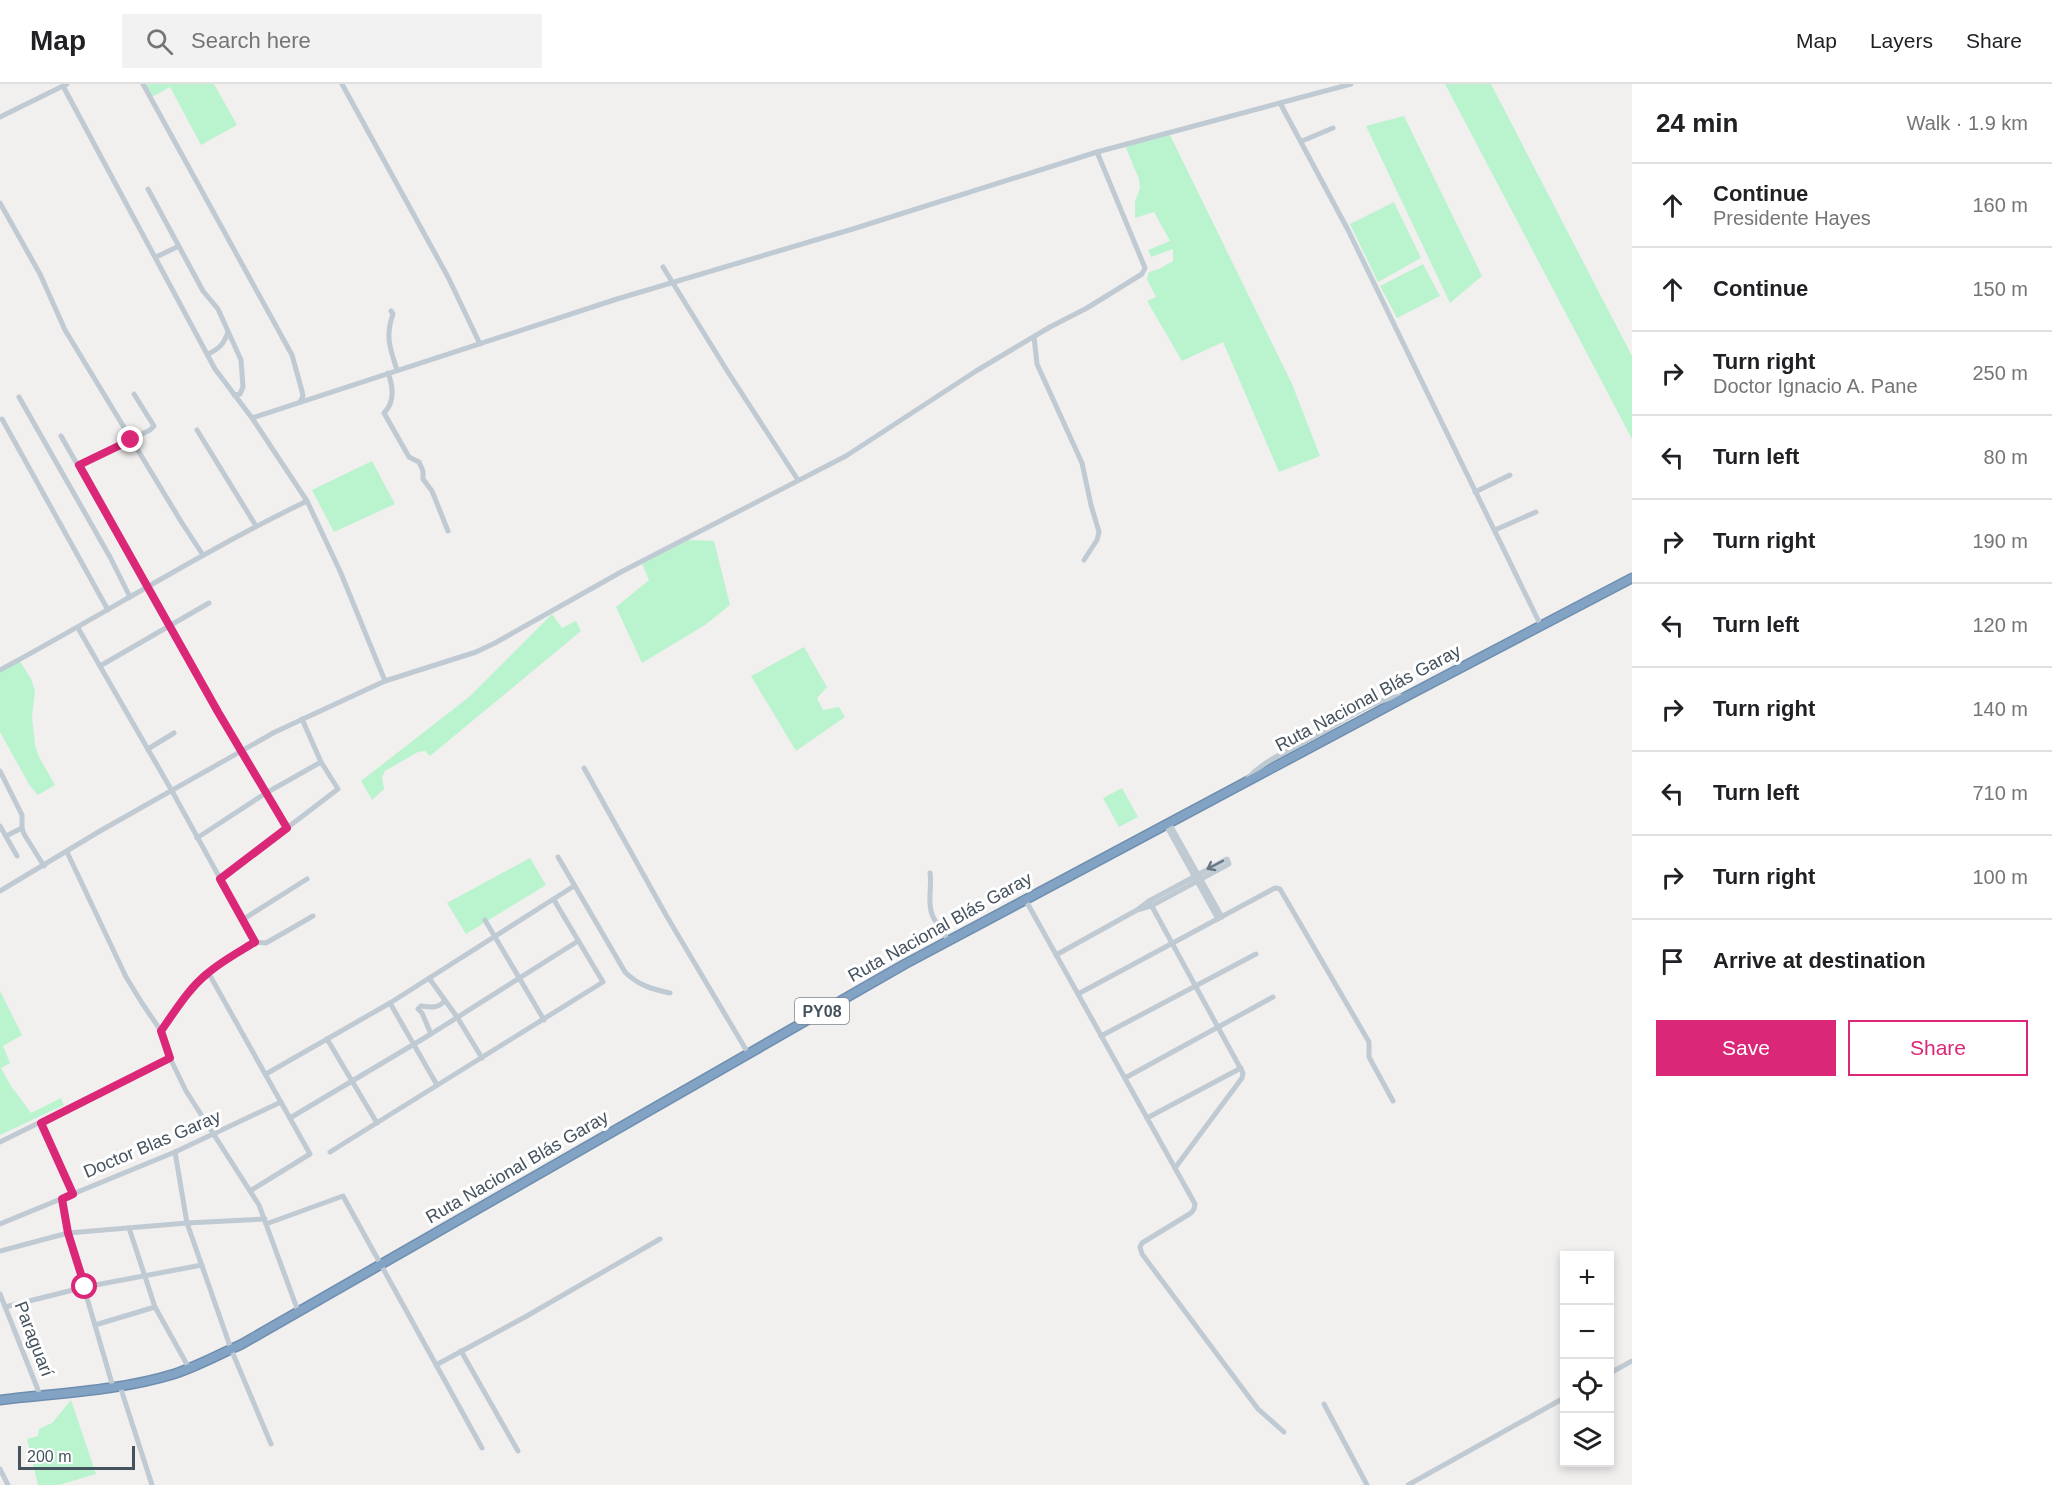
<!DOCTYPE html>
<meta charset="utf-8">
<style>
:root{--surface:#fff;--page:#f2f2f2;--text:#202124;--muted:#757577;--line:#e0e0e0;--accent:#db2777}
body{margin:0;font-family:Arial,sans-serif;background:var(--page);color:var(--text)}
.controls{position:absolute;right:18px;bottom:18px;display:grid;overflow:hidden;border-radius:0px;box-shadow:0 3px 9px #0003}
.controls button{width:54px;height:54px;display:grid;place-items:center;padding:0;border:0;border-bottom:2px solid var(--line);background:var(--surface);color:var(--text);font:30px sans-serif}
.scale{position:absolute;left:18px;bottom:15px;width:117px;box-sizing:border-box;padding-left:6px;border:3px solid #45535f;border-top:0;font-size:16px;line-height:21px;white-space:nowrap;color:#45535f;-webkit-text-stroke:4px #fff;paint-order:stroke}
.stop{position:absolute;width:18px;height:18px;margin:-14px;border:4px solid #db2777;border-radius:50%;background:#fff}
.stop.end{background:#db2777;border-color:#fff;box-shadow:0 2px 6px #0008}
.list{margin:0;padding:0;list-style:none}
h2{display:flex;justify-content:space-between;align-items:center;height:78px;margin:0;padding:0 24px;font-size:26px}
h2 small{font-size:20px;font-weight:400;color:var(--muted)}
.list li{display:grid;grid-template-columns:39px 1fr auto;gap:18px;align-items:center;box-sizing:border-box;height:84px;padding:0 24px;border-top:2px solid var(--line)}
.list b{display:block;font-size:22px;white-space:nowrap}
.list p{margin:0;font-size:20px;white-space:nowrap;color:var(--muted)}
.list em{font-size:20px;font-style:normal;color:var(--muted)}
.actions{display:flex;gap:12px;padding:18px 24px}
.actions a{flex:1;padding:14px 0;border:2px solid var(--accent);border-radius:0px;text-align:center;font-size:21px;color:var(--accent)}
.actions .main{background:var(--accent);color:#fff}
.icon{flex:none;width:33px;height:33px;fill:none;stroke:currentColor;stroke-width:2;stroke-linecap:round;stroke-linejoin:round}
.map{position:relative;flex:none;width:1632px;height:1401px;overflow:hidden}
header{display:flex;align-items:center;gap:36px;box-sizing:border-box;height:84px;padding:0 30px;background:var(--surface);border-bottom:2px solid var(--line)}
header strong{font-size:28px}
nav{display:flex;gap:33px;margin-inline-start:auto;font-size:21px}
.search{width:420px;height:54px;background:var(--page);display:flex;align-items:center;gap:15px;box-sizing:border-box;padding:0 21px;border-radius:0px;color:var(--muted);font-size:22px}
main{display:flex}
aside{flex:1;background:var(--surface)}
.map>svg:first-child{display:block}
.green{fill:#baf4cf}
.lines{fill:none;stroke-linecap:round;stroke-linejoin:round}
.highway-casing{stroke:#6d8eaf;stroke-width:11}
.minor{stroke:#bfcad3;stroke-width:5}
.highway{stroke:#82a3c3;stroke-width:8}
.oneway{stroke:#6a7782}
.route{stroke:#db2777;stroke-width:8}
.labels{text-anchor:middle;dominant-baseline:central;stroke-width:6;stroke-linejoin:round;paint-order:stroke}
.shield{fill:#fff;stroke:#7d878f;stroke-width:1.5}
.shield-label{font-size:16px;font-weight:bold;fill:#45535f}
.street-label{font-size:18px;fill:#45535f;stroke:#fff}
</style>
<header>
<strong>Map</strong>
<div class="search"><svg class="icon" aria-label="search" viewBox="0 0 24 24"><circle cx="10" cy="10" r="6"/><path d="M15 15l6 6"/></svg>Search here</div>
<nav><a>Map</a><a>Layers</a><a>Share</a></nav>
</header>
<main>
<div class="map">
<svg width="1632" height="1401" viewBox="0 0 1632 1401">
<rect width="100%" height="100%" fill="#f2efef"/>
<g class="green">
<path d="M141,0H214L237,41L201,61L170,3L150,14Z"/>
<path d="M1445,0H1491L1632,272V355Z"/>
<path d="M1404,32L1482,192L1450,219L1366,42Z"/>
<path d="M1168,47L1292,300L1320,372L1279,388L1223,258L1182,277L1147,217L1156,213L1147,195L1149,188L1159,185L1173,177V165L1151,173L1148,166L1170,157L1154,128L1135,134V118L1140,104L1139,95L1124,59Z"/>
<path d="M1394,118L1421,174L1378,198L1350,140Z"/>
<path d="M1423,180L1440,212L1397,234L1380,202Z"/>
<path d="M372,377L395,420L334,448L312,406Z"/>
<path d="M688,456L714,457L730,521L705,541L642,579L616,523L649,496L642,480Z"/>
<path d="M552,530L562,544L576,537L581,547L430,672L425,667L418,668L385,687L382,693L384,705L372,716L361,697L469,613Z"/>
<path d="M804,563L827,603L817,614L823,626L839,623L845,633L796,667L751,592Z"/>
<path d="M20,577L32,597L35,608L32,632L35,661L39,673L55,701L38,711L30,702L0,648V588Z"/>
<path d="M1122,704L1138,733L1119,743L1103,714Z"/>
<path d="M530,774L546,801L466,850L447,819Z"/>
<path d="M0,907L22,951L3,962L10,979L1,984L11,1002L31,1029L61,1014L64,1021L0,1051Z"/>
<path d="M71,1316L96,1390L59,1401H38L27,1355L38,1352L39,1345L52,1339Z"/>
</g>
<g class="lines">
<defs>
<path id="highway" d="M0,1316C58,1309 119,1307 174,1290C198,1282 220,1270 242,1260L905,880L1407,612L1632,494"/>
</defs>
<use href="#highway" class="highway-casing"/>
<g class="minor">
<path d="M143,0L292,271L302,307L303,312L300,318"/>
<path d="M342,0L448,193L480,260"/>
<path d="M63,2L215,285L252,334"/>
<path d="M1280,19L1348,146L1541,542"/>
<path d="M0,33L67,0"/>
<path d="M1302,57L1333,44"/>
<path d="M148,105L203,207L218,225L241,276L243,303L240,310L234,311"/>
<path d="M0,119L40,190L65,246L182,439L203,471"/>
<path d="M156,173L177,163"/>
<path d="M663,183L726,285L798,396"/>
<path d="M391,227L393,230C385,253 390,264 397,286"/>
<path d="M1034,253L1037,280L1082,379L1091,421L1099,448L1097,456L1084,476"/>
<path d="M208,270C219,265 224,260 228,248"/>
<path d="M388,289C393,302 395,318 384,329L409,373L419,378L423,387V395L432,407L448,447"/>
<path d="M19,313L110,473L130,513"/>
<path d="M2,335L108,526"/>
<path d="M197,346L256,442"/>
<path d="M61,352L218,628L287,744"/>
<path d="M79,381L150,346L154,342L134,310"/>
<path d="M1475,408L1510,391"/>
<path d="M1495,446L1536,428"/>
<path d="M78,544L172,707L255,858L208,888L196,899L161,947"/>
<path d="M100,582L209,519"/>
<path d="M0,586C103,531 201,468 307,417"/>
<path d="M385,597L340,487L307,417L252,334L617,215L856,144L1097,68L1351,0"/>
<path d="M148,665L174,649"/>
<path d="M584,684L666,831L748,969"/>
<path d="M0,687L22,731V744L24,750L44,782"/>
<path d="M1248,694C1264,676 1290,666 1312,654C1337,641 1377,612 1405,612"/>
<path d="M1169,739L1222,833"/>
<path d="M1166,741L1218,835"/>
<path d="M0,742L17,772"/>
<path d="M6,752L22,744"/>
<path d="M197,754L266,709L321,678"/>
<path d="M67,768L126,893L142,919L161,947L170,974L186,1007L259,1121L298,1227"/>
<path d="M558,773L625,888C638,901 651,905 670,909"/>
<path d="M930,789C932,801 928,813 931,827C933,838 944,846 948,857"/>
<path d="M220,795L338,705L321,678L302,635"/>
<path d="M0,807L100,747L275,648L385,597L476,568L495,559L621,488L846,372L976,287L1050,243L1087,224L1142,190L1145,184L1097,68"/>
<path d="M1025,815L1195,1120L1194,1125L1191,1129L1142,1159L1140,1163L1142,1170L1258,1325L1284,1348"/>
<path d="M1149,817L1243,989L1242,994L1175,1084"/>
<path d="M242,836L307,795"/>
<path d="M485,836L544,936"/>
<path d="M255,858L266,859L313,832"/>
<path d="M1056,871L1137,826L1151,822L1229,780L1227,775L1149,817L1137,826"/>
<path d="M208,888L310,1070L250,1107"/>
<path d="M429,894L457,933L482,974"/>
<path d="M1078,910L1275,804L1280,805L1369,958V973L1393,1017"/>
<path d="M390,919L437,1001"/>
<path d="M431,950L422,929L418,925L421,922C429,923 439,925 444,917"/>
<path d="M1101,952L1256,870"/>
<path d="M327,955L377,1039"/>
<path d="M266,990L390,919L574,802"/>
<path d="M1125,994L1273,913"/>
<path d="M290,1034L431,950L578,857"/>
<path d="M1147,1034L1241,984"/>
<path d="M41,1039L73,1110"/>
<path d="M0,1058L170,974"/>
<path d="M175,1068L187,1139L231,1265L271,1360"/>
<path d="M330,1068L603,898L554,816"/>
<path d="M62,1115L68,1149L113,1303"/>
<path d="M0,1140L175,1068L281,1018"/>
<path d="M266,1140L343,1112L482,1364"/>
<path d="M129,1144L155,1223L189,1284"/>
<path d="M0,1167L68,1149L187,1139L265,1135"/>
<path d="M0,1210L40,1311"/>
<path d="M5,1223L85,1203L202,1181"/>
<path d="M95,1241L155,1223"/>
<path d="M461,1267L518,1367"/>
<path d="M436,1281L525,1233L660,1155"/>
<path d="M1610,1289L1632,1277"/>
<path d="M120,1302L152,1401"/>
<path d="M1324,1320L1367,1401"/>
<path d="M0,1385L8,1401"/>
<path d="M1408,1401L1564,1314"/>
</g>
<use href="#highway" class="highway"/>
</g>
<defs><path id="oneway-shaft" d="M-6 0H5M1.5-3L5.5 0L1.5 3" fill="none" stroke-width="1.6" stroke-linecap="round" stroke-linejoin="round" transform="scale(1.5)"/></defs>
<use class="oneway" href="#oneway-shaft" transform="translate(1215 781) rotate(152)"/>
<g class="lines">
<path class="route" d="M85,1203L68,1149L62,1115L73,1110L41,1039L170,974L161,947C175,927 189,904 208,889C222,877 239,868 255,858L220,795L287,744L218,628L79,381L131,356"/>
</g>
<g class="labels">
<rect class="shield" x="795" y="914" width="54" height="26" rx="4.5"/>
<g class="shield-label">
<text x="822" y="927">PY08</text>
</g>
<g class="street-label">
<text transform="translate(1368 614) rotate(-28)">Ruta Nacional Blás Garay</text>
<text transform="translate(940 843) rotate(-29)">Ruta Nacional Blás Garay</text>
<text transform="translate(152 1060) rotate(-23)">Doctor Blas Garay</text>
<text transform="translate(517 1083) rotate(-30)">Ruta Nacional Blás Garay</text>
<text transform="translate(34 1255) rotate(69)">Paraguarí</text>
</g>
</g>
</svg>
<div class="controls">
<button>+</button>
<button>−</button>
<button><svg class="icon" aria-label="locate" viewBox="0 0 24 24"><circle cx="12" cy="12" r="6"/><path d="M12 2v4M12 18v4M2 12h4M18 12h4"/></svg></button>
<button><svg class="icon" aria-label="layers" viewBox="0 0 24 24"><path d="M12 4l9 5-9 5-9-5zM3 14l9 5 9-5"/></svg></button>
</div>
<div class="scale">200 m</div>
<div class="stop" style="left:85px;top:1203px"></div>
<div class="stop end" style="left:131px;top:356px"></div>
</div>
<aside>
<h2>24 min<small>Walk · 1.9 km</small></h2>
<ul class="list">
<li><svg class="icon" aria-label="ahead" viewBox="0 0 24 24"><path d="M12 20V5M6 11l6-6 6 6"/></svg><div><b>Continue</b><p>Presidente Hayes</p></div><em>160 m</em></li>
<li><svg class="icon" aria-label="ahead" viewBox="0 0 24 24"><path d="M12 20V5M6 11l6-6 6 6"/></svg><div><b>Continue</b></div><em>150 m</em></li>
<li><svg class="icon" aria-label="right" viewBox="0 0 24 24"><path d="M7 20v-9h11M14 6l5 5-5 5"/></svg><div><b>Turn right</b><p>Doctor Ignacio A. Pane</p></div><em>250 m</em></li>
<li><svg class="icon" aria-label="left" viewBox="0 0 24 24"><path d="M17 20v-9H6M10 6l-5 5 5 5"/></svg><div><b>Turn left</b></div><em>80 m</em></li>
<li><svg class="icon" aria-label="right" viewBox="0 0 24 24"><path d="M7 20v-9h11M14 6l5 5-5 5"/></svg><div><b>Turn right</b></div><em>190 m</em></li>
<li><svg class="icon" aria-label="left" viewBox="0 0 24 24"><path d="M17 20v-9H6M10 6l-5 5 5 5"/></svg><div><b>Turn left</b></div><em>120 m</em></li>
<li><svg class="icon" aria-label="right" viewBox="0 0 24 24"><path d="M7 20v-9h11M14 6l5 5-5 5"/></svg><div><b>Turn right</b></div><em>140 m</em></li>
<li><svg class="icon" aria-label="left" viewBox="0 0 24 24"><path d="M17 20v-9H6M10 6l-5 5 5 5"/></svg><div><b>Turn left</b></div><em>710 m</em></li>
<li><svg class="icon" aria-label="right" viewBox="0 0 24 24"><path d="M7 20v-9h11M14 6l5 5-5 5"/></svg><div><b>Turn right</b></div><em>100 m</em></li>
<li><svg class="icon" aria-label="arrive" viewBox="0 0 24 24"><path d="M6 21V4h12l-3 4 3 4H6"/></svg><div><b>Arrive at destination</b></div></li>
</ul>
<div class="actions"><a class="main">Save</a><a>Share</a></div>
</aside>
</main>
